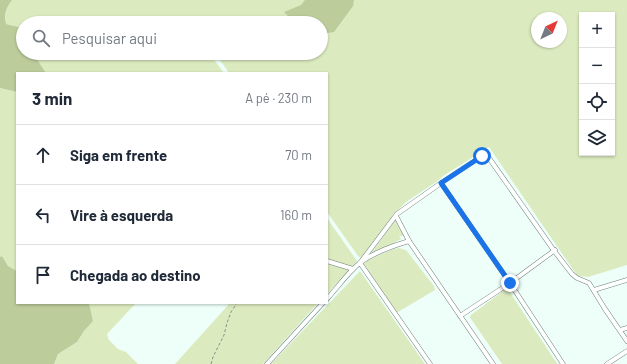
<!DOCTYPE html>
<html lang="pt">
<meta charset="utf-8">
<style>
:root{--surface:#fff;--page:#f2f2f3;--text:#1f2937;--muted:#747a83;--line:#e0e1e3}
body{margin:0;font-family:Barlow,sans-serif;background:var(--page);color:var(--text)}
.controls{position:absolute;right:12px;top:12px;display:grid;overflow:hidden;border-radius:0px;box-shadow:0 1px 3px #0004}
.controls button{width:36px;height:36px;display:grid;place-items:center;padding:0;border:0;border-bottom:1px solid var(--line);background:var(--surface);color:var(--text);font:20px sans-serif}
.compass{position:absolute;left:531px;top:12px;width:36px;height:36px;border-radius:50%;background:var(--surface);box-shadow:0 1px 3px #0004;rotate:43deg}
.stop{position:absolute;width:12px;height:12px;margin:-9px;border:3px solid #1a73e8;border-radius:50%;background:#fff}
.stop.end{background:#1a73e8;border-color:#fff;box-shadow:0 1px 4px #0008}
.list{margin:0;padding:0;list-style:none}
h2{display:flex;justify-content:space-between;align-items:center;height:52px;margin:0;padding:0 16px;font-size:17px}
h2 small{font-size:13px;font-weight:400;color:var(--muted)}
.list li{display:grid;grid-template-columns:26px 1fr auto;gap:12px;align-items:center;box-sizing:border-box;height:60px;padding:0 16px;border-top:1px solid var(--line)}
.list b{display:block;font-size:15px;white-space:nowrap}
.list em{font-size:13px;font-style:normal;color:var(--muted)}
.icon{flex:none;width:22px;height:22px;fill:none;stroke:currentColor;stroke-width:2;stroke-linecap:round;stroke-linejoin:round}
.map{position:relative;flex:none;width:627px;height:364px;overflow:hidden}
.search{position:absolute;background:var(--surface);box-shadow:0 1px 3px #0004;left:16px;top:16px;width:312px;height:44px;display:flex;align-items:center;gap:10px;box-sizing:border-box;padding:0 14px;border-radius:22px;color:var(--muted);font-size:15px}
.panel{position:absolute;background:var(--surface);box-shadow:0 1px 3px #0004;left:16px;top:72px;width:312px;height:232px;border-radius:0px}
.map>svg:first-child{display:block}
.green{fill:#dcebbf;fill-rule:evenodd}
.forest{fill:#bccc9b}
.lines{fill:none;stroke-linecap:round;stroke-linejoin:round}
.minor-casing{stroke:#6e817c;stroke-width:5}
.path{stroke:#86928e;stroke-width:1;stroke-dasharray:3 2;stroke-linecap:butt}
.minor{stroke:#fff;stroke-width:4}
.route{stroke:#1a73e8;stroke-width:5}
</style>
<div class="map">
<svg width="627" height="364" viewBox="0 0 627 364">
<rect width="100%" height="100%" fill="#eefffa"/>
<g class="green">
<path d="M12,0H627V265L588,277L578,276L574,271L489,147L443,176L439,180L406,202L396,212L393,214L391,220L365,256L361,258L358,256L327,212V73H229L215,53H321V23H23V28L6,24C5,14 6,8 12,0ZM582,15H612V153H582ZM537,18H561V42H537Z"/>
<path d="M33,53H209L224,73H46Z"/>
<path d="M0,88L17,92V271L8,266L2,256L0,257Z"/>
<path d="M327,218L357,261L327,294Z"/>
<path d="M396,219L397,224L405,236H399L401,239L370,255Z"/>
<path d="M399,248L406,250L434,286L435,290L398,312H396L364,264L367,261L390,250Z"/>
<path d="M360,271L425,364H271Z"/>
<path d="M507,288L556,362L558,364H502L471,319L470,317L471,315Z"/>
<path d="M89,303H136L107,334L109,340L118,349L126,352L138,364H54L58,354L77,342L84,331L93,321Z"/>
<path d="M230,303H318L263,364H175Z"/>
</g>
<g class="forest">
<path d="M0,0H12C6,8 4,14 6,24L23,28V53H33L46,73H17V92L0,88Z"/>
<path d="M305,0H354L353,6L334,32L321,34V23H302L298,20L290,18L284,12L301,5Z"/>
<path d="M2,256L8,266L17,271V303H89L93,321L84,331L77,342L58,354L54,364H0V257Z"/>
</g>
<g class="lines">
<defs>
<g id="minor">
<path d="M441,183L510,283L563,364"/>
<path d="M396,216L409,241L493,364"/>
<path d="M327,261L353,269"/>
<path d="M360,263L397,214L441,183L482,156H486L489,158L555,252L572,274L577,278L589,283L605,309L627,341"/>
<path d="M360,263L430,364"/>
<path d="M594,290L627,280"/>
<path d="M327,299C338,287 348,272 361,262C375,252 392,246 409,241"/>
<path d="M460,316L510,283L555,250"/>
<path d="M620,330L627,328"/>
<path d="M267,364L323,303"/>
<path d="M607,364L627,351"/>
</g>
</defs>
<use href="#minor" class="minor-casing"/>
<path class="path" d="M211,364L213,357L224,335L227,323L231,312L237,303"/>
<use href="#minor" class="minor"/>
</g>
<g class="lines">
<path class="route" d="M482,156L441,183L510,283"/>
</g>
</svg>
<div class="controls">
<button>+</button>
<button>−</button>
<button><svg class="icon" aria-label="locate" viewBox="0 0 24 24"><circle cx="12" cy="12" r="6"/><path d="M12 2v4M12 18v4M2 12h4M18 12h4"/></svg></button>
<button><svg class="icon" aria-label="layers" viewBox="0 0 24 24"><path d="M12 4l9 5-9 5-9-5zM3 14l9 5 9-5"/></svg></button>
</div>
<svg class="compass" viewBox="-18 -18 36 36"><path d="M0-13l5 13h-10z" fill="#e53935"/><path d="M0 13l5-13h-10z" fill="#747a83"/></svg>
<div class="stop" style="left:482px;top:156px"></div>
<div class="stop end" style="left:510px;top:283px"></div>
<div class="search"><svg class="icon" aria-label="search" viewBox="0 0 24 24"><circle cx="10" cy="10" r="6"/><path d="M15 15l6 6"/></svg>Pesquisar aqui</div>
<section class="panel">
<h2>3 min<small>A pé · 230 m</small></h2>
<ul class="list">
<li><svg class="icon" aria-label="ahead" viewBox="0 0 24 24"><path d="M12 20V5M6 11l6-6 6 6"/></svg><div><b>Siga em frente</b></div><em>70 m</em></li>
<li><svg class="icon" aria-label="left" viewBox="0 0 24 24"><path d="M17 20v-9H6M10 6l-5 5 5 5"/></svg><div><b>Vire à esquerda</b></div><em>160 m</em></li>
<li><svg class="icon" aria-label="arrive" viewBox="0 0 24 24"><path d="M6 21V4h12l-3 4 3 4H6"/></svg><div><b>Chegada ao destino</b></div></li>
</ul>
</section>
</div>
